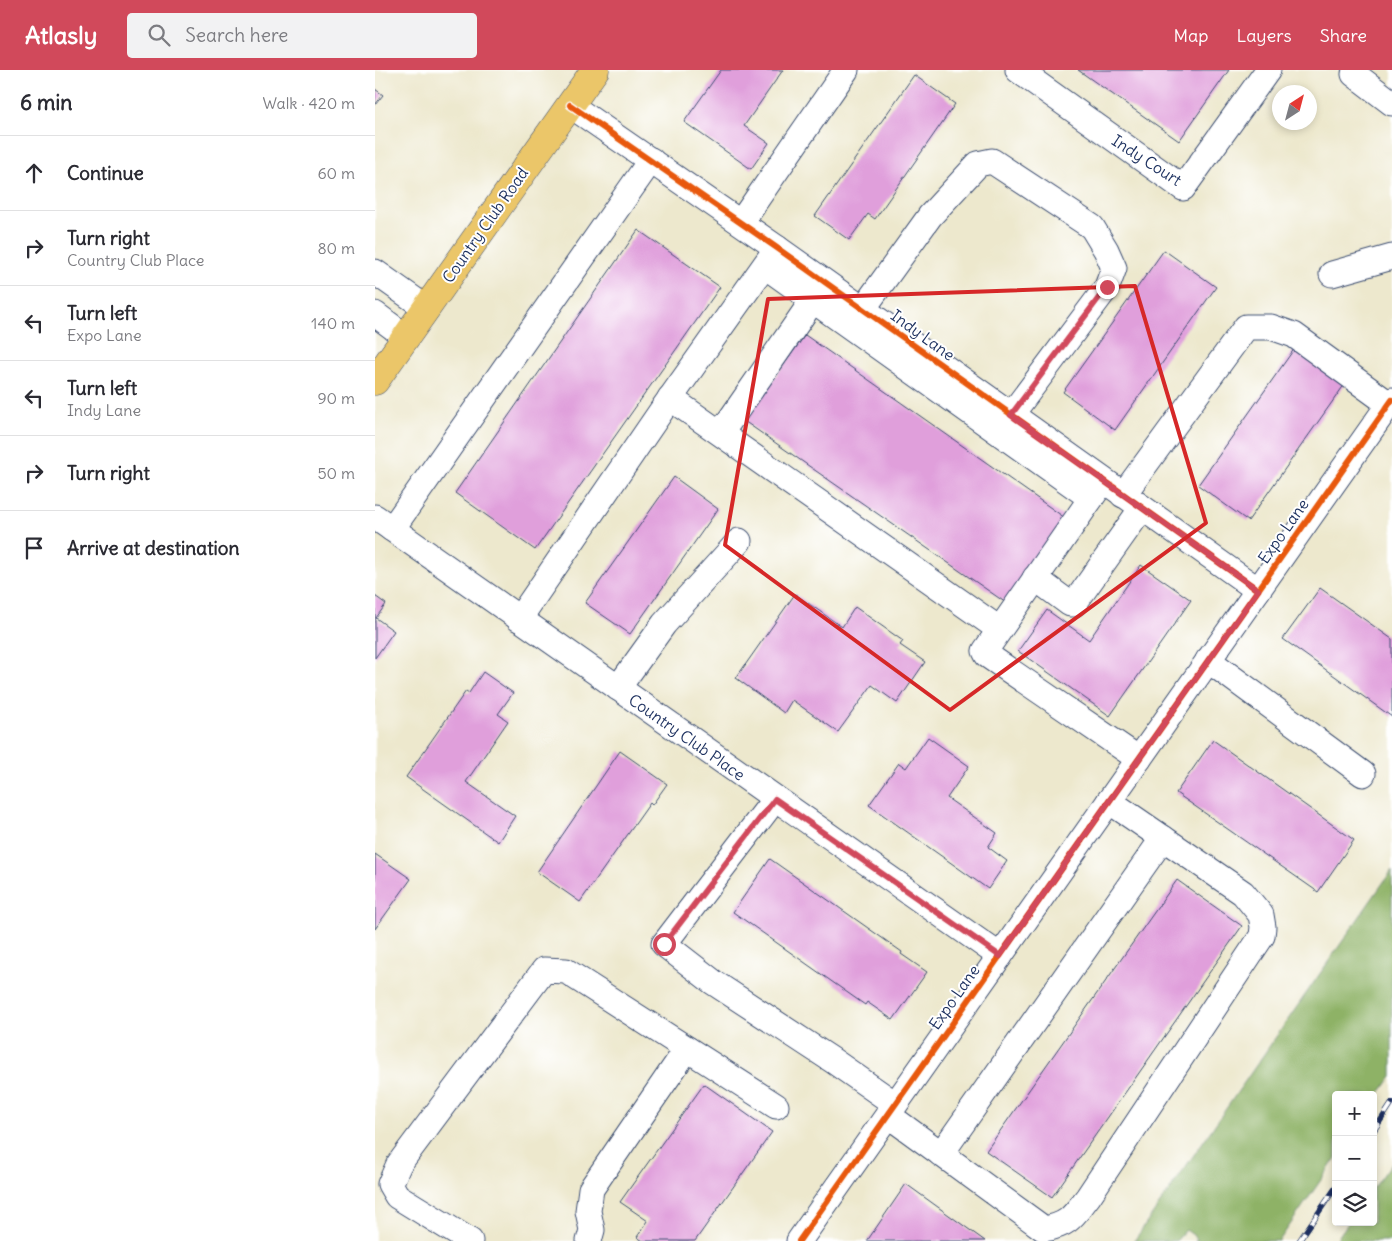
<!DOCTYPE html>
<meta charset="utf-8">
<style>
:root{--surface:#fff;--page:#f2f2f3;--text:#2b2b33;--muted:#7c7c81;--line:#e1e1e2;--accent:#d1495b}
body{margin:0;font-family:Delius,sans-serif;background:var(--page);color:var(--text)}
.controls{position:absolute;right:15px;bottom:15px;display:grid;overflow:hidden;border-radius:5px;box-shadow:0 2px 8px #0003}
.controls button{width:45px;height:45px;display:grid;place-items:center;padding:0;border:0;border-bottom:1px solid var(--line);background:var(--surface);color:var(--text);font:25px sans-serif}
.compass{position:absolute;left:897px;top:15px;width:45px;height:45px;border-radius:50%;background:var(--surface);box-shadow:0 2px 8px #0003;rotate:36deg}
.stop{position:absolute;width:15px;height:15px;margin:-11px;border:4px solid #d1495b;border-radius:50%;background:#fff}
.stop.end{background:#d1495b;border-color:#fff;box-shadow:0 1px 5px #0008}
.list{margin:0;padding:0;list-style:none}
h2{display:flex;justify-content:space-between;align-items:center;height:65px;margin:0;padding:0 20px;font-size:21px}
h2 small{font-size:16px;font-weight:400;color:var(--muted)}
.list li{display:grid;grid-template-columns:32px 1fr auto;gap:15px;align-items:center;box-sizing:border-box;height:75px;padding:0 20px;border-top:1px solid var(--line)}
.list b{display:block;font-size:19px;white-space:nowrap}
.list p{margin:0;font-size:16px;white-space:nowrap;color:var(--muted)}
.list em{font-size:16px;font-style:normal;color:var(--muted)}
.icon{flex:none;width:28px;height:28px;fill:none;stroke:currentColor;stroke-width:2;stroke-linecap:round;stroke-linejoin:round}
.map{position:relative;flex:none;width:1017px;height:1171px;overflow:hidden}
header{display:flex;align-items:center;gap:30px;box-sizing:border-box;height:70px;padding:0 25px;background:var(--accent);color:#fff}
header strong{font-size:24px}
nav{display:flex;gap:28px;margin-inline-start:auto;font-size:18px}
.search{width:350px;height:45px;background:var(--page);display:flex;align-items:center;gap:12px;box-sizing:border-box;padding:0 18px;border-radius:5px;color:var(--muted);font-size:19px}
main{display:flex}
aside{flex:1;background:var(--surface)}
.map>svg:first-child{display:block}
.forest{fill:#8eb266;stroke:#547062}
.building{fill:#e09fdb}
.lines{fill:none;stroke-linecap:round;stroke-linejoin:round}
.minor-casing{stroke:#3a4b6f;stroke-width:27}
.major-casing{stroke:#3a4b6f;stroke-width:29}
.minor{stroke:#fff;stroke-width:25}
.major{stroke:#ebc669;stroke-width:28}
.rail-casing{stroke:#1b2f5e;stroke-width:5.5}
.rail{stroke:#fff;stroke-width:4;stroke-dasharray:11;stroke-linecap:butt}
.cycleway-casing{stroke:#fff;stroke-width:9}
.cycleway{stroke:#e8590c;stroke-width:6}
.route{stroke:#d1495b;stroke-width:6}
.marked{fill:none;stroke:#d62828;stroke-width:4;stroke-linejoin:round}
.labels{text-anchor:middle;dominant-baseline:central;stroke-width:4;stroke-linejoin:round;paint-order:stroke}
.street-label{font-size:16px;fill:#1b2f5e;stroke:#fff}
</style>
<header>
<strong>Atlasly</strong>
<div class="search"><svg class="icon" aria-label="search" viewBox="0 0 24 24"><circle cx="10" cy="10" r="6"/><path d="M15 15l6 6"/></svg>Search here</div>
<nav><a>Map</a><a>Layers</a><a>Share</a></nav>
</header>
<main>
<aside>
<h2>6 min<small>Walk · 420 m</small></h2>
<ul class="list">
<li><svg class="icon" aria-label="ahead" viewBox="0 0 24 24"><path d="M12 20V5M6 11l6-6 6 6"/></svg><div><b>Continue</b></div><em>60 m</em></li>
<li><svg class="icon" aria-label="right" viewBox="0 0 24 24"><path d="M7 20v-9h11M14 6l5 5-5 5"/></svg><div><b>Turn right</b><p>Country Club Place</p></div><em>80 m</em></li>
<li><svg class="icon" aria-label="left" viewBox="0 0 24 24"><path d="M17 20v-9H6M10 6l-5 5 5 5"/></svg><div><b>Turn left</b><p>Expo Lane</p></div><em>140 m</em></li>
<li><svg class="icon" aria-label="left" viewBox="0 0 24 24"><path d="M17 20v-9H6M10 6l-5 5 5 5"/></svg><div><b>Turn left</b><p>Indy Lane</p></div><em>90 m</em></li>
<li><svg class="icon" aria-label="right" viewBox="0 0 24 24"><path d="M7 20v-9h11M14 6l5 5-5 5"/></svg><div><b>Turn right</b></div><em>50 m</em></li>
<li><svg class="icon" aria-label="arrive" viewBox="0 0 24 24"><path d="M6 21V4h12l-3 4 3 4H6"/></svg><div><b>Arrive at destination</b></div></li>
</ul>
</aside>
<div class="map">
<svg width="1017" height="1171" viewBox="0 0 1017 1171">
<rect width="100%" height="100%" fill="#fff"/>
<filter id="ink" filterUnits="userSpaceOnUse"><feTurbulence type="fractalNoise" baseFrequency=".02" numOctaves="2"/><feDisplacementMap in="SourceGraphic" scale="10" xChannelSelector="R" yChannelSelector="G"/><feConvolveMatrix kernelMatrix="1 2 1 2 8 2 1 2 1" color-interpolation-filters="sRGB"/></filter>
<filter id="wash" filterUnits="userSpaceOnUse"><feTurbulence type="fractalNoise" baseFrequency=".0096" numOctaves="4" result="noise"/><feDisplacementMap in="SourceGraphic" scale="20" xChannelSelector="R" yChannelSelector="G"/><feGaussianBlur stdDeviation="1.12" result="paint"/><feColorMatrix in="noise" values="0 0 0 0 0 0 0 0 0 0 0 0 0 0 0 0 0 1.4 0 .05"/><feComposite in="paint" operator="in"/></filter>
<g filter="url(#wash)">
<rect width="100%" height="100%" fill="#ede8cd"/>
<g class="forest">
<path d="M1017,800V1006L998,1033V1025H961V1088L904,1171H820L822,1168L811,1160L801,1171H759Z"/>
<path d="M1017,1093V1171H960L974,1152H998V1119Z"/>
</g>
<g id="blocks">
<g class="building">
<path d="M346,0H408L369,56L394,73L376,99L309,52Z"/>
<path d="M703,0H854L804,71Z"/>
<path d="M539,5L580,34L500,149L493,144L474,170L440,146Z"/>
<path d="M0,19L8,25L0,35Z"/>
<path d="M263,160L345,217L160,480L80,423Z"/>
<path d="M789,180L841,217L740,360L688,322Z"/>
<path d="M430,265L693,450L634,535L369,351Z"/>
<path d="M922,275L972,311L873,451L823,415Z"/>
<path d="M299,407L343,439L255,564L210,533Z"/>
<path d="M766,495L816,530L735,646L643,581L672,540L714,570Z"/>
<path d="M945,518L1017,569V647L908,569Z"/>
<path d="M420,524L467,557L480,537L528,571L525,575L550,592L522,633L497,615L463,662L417,630L409,643L361,608Z"/>
<path d="M0,526L11,534L1,548L19,561L0,588Z"/>
<path d="M108,602L138,623L123,644L133,651L91,712L140,746L123,772L31,707L91,621L94,623Z"/>
<path d="M553,667L594,696L572,728L622,763L613,777L632,791L613,819L494,735L524,693L531,698Z"/>
<path d="M838,670L979,770L943,822L801,723Z"/>
<path d="M245,681L292,714L277,735L275,733L205,832L162,802Z"/>
<path d="M0,784L36,809L0,859Z"/>
<path d="M395,789L527,882L526,884L552,902L518,950L492,932L490,935L358,842Z"/>
<path d="M802,810L867,856L677,1127L611,1081Z"/>
<path d="M329,1014L397,1062L320,1171H268L262,1167L273,1151L245,1132Z"/>
<path d="M531,1114L610,1171H492Z"/>
</g>
</g>
</g>
<g filter="url(#ink)">
<use href="#blocks" fill-opacity="0" stroke="#3a4b6f" stroke-width="1"/>
<g class="lines">
<defs>
<g id="minor">
<path d="M643,0L808,118L893,0"/>
<path d="M979,4L1017,33"/>
<path d="M195,35L402,178L883,520"/>
<path d="M366,152L471,0"/>
<path d="M390,196L716,428"/>
<path d="M0,202L51,238"/>
<path d="M957,204L1017,187"/>
<path d="M488,239L555,146L603,94L617,91L717,157L731,180L739,198L732,217L636,345"/>
<path d="M0,244L31,267"/>
<path d="M295,328L624,559"/>
<path d="M346,363L438,230"/>
<path d="M726,414L610,581L612,585L764,689"/>
<path d="M748,425L871,257H896L919,265L1014,334"/>
<path d="M0,447L625,886"/>
<path d="M17,459L276,90"/>
<path d="M660,508L695,534H699L767,438"/>
<path d="M144,549L289,337L402,178"/>
<path d="M833,590L988,704"/>
<path d="M243,618L289,554L364,471"/>
<path d="M400,729L289,874L338,912L457,990L520,1034"/>
<path d="M513,1045L669,1159C694,1155 698,1146 713,1127L887,866L888,857L886,845L868,823L734,731"/>
<path d="M566,1084L788,768"/>
<path d="M95,1171L22,1126L15,1114L24,1094L169,900L191,901L401,1036"/>
<path d="M214,1171L217,1160L213,1141L216,1119L312,979"/>
<path d="M424,1171L1017,330"/>
</g>
<path id="major" d="M0,311L220,0"/>
</defs>
<use href="#minor" class="minor-casing"/>
<use href="#major" class="major-casing"/>
<use href="#minor" class="minor"/>
<use href="#major" class="major"/>
<defs>
<g id="rail">
<path d="M998,1062L1017,1033"/>
<path d="M924,1171L961,1117"/>
</g>
</defs>
<use href="#rail" class="rail-casing"/>
<use href="#rail" class="rail"/>
<defs>
<g id="cycleway">
<path d="M195,35L402,178L883,520"/>
<path d="M424,1171L1017,330"/>
</g>
</defs>
<use href="#cycleway" class="cycleway-casing"/>
<use href="#cycleway" class="cycleway"/>
</g>
</g>
<g class="lines" filter="url(#ink)">
<path class="route" d="M289,874L400,729L625,886L883,520L636,345L732,217"/>
</g>
<path class="marked" d="M760,216L831,453L575,640L350,475L393,229Z"/>
<g class="labels">
<g class="street-label">
<text transform="translate(772 90) rotate(33)">Indy Court</text>
<text transform="translate(110 155) rotate(-55)">Country Club Road</text>
<text transform="translate(548 265) rotate(36)">Indy Lane</text>
<text transform="translate(908 461) rotate(-55)">Expo Lane</text>
<text transform="translate(312 667) rotate(35)">Country Club Place</text>
<text transform="translate(579 927) rotate(-55)">Expo Lane</text>
</g>
</g>
</svg>
<div class="controls">
<button>+</button>
<button>−</button>
<button><svg class="icon" aria-label="layers" viewBox="0 0 24 24"><path d="M12 4l9 5-9 5-9-5zM3 14l9 5 9-5"/></svg></button>
</div>
<svg class="compass" viewBox="-18 -18 36 36"><path d="M0-13l5 13h-10z" fill="#e53935"/><path d="M0 13l5-13h-10z" fill="#7c7c81"/></svg>
<div class="stop" style="left:289px;top:874px"></div>
<div class="stop end" style="left:732px;top:217px"></div>
</div>
</main>
